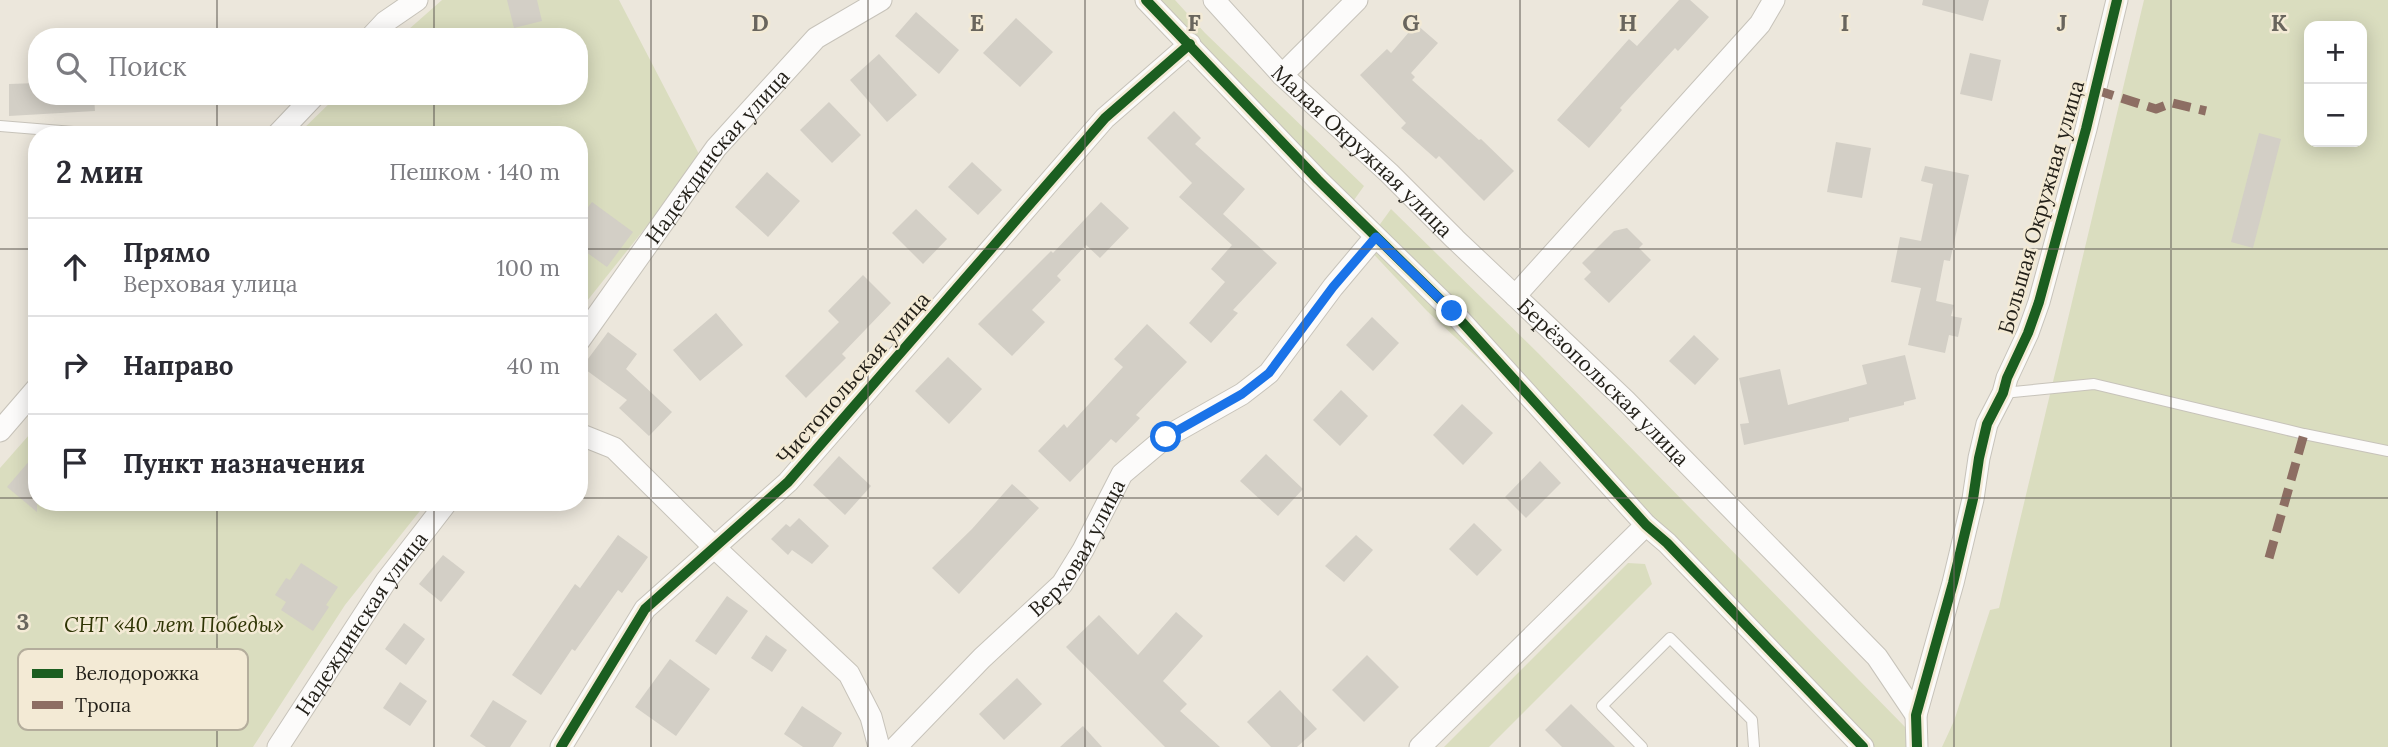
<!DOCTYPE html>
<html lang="ru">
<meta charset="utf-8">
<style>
:root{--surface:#fff;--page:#f7f7f7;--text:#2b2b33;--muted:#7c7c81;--line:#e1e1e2}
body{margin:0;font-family:Lora,serif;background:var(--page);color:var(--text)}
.controls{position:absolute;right:21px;top:21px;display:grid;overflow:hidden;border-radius:14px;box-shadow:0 4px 18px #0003}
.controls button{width:63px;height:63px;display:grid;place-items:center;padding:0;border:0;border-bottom:2px solid var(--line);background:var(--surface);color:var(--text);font:35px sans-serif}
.stop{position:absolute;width:21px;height:21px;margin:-16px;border:5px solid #1a73e8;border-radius:50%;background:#fff}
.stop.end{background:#1a73e8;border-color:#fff;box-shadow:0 2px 7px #0008}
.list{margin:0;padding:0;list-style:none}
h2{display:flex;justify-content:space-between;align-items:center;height:91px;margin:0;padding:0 28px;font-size:30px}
h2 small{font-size:23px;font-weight:400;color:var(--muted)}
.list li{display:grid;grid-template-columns:46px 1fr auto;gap:21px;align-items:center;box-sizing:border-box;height:98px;padding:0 28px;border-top:2px solid var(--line)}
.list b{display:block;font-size:26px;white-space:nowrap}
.list p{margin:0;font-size:23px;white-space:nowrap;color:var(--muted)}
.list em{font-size:23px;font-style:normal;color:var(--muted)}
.icon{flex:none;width:38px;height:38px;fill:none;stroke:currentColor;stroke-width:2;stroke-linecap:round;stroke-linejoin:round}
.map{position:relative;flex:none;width:2388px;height:747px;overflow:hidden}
.search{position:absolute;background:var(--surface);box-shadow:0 4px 18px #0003;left:28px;top:28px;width:560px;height:77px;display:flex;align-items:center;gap:18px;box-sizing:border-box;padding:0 24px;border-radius:28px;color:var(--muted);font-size:26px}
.panel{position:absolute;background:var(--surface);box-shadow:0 4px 18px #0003;left:28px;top:126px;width:560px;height:385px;border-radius:28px}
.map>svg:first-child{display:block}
.green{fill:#daddbf;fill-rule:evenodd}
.building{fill:#d3cfc6}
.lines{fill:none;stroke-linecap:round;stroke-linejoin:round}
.lane-casing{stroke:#c7c3ba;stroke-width:12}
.street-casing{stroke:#c7c3ba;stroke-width:23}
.lane{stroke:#fcfbfa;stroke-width:10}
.street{stroke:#fcfbfa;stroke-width:21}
.quiet{stroke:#8d6e63;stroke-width:9;stroke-dasharray:18 9;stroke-linecap:butt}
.cycleway-casing{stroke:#f3ead5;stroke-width:15}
.cycleway{stroke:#1b5e20;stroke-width:10}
.route{stroke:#1a73e8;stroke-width:9}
.grid{fill:none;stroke:#69655d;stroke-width:2;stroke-opacity:0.55}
.labels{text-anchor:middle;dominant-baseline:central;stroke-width:5;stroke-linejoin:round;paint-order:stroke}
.street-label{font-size:21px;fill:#221f18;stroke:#f3ead5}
.park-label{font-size:21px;font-style:italic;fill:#2f3505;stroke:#f3ead5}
.key{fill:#f3ead5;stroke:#b4ad9c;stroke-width:2}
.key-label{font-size:19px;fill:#221f18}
.grid-label{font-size:23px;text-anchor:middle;font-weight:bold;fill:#69655d;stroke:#f3ead5;stroke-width:5;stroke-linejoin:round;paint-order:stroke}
</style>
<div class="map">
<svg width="2388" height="747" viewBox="0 0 2388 747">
<rect width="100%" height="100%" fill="#ece7dc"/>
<g class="green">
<path d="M442,0H619L701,158L579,311V135H297L337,96H579V37H400Z"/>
<path d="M1134,0H1175L1205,33L1364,186L1344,214Z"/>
<path d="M2144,0H2388V747H1942L1954,721L1990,610L1999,608ZM2309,26H2362V142H2309Z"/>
<path d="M1391,209L1538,353L1907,729L1906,747H1872L1657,525L1427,311L1365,245Z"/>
<path d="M37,426V502H427L345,605L253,747H0V468Z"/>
<path d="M1628,563L1645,564L1652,584L1489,747H1444Z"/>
</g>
<g class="building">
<path d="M507,0H537L542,21L514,28Z"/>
<path d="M1679,0H1690L1709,17L1678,51L1675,48L1620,108L1622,110L1589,148L1557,120L1629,39L1637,46Z"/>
<path d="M1923,0H1989L1983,21L1922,5Z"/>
<path d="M916,12L959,50L939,74L895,36Z"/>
<path d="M1016,18L1053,52L1020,87L983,53Z"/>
<path d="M1416,24L1438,43L1411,73L1415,77L1412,80L1479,140L1481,139L1514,171L1484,201L1439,156L1436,159L1401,128L1406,123L1360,75L1387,49L1391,53Z"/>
<path d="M1970,53L2001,60L1992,101L1960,94Z"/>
<path d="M879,54L917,95L887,122L850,80Z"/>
<path d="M37,83V96H94L95,111L9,116V84Z"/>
<path d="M829,102L861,135L832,163L800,130Z"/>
<path d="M1174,111L1201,138L1195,144L1245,189L1223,214L1277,263L1233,310L1238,313L1211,343L1189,323L1225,282L1211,269L1232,245L1179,197L1192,183L1147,138Z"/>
<path d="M2259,133L2281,139L2253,248L2231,242Z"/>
<path d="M1836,142L1871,148L1862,198L1827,192Z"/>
<path d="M972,162L1002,190L978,215L948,187Z"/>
<path d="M1925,166L1969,175L1950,261L1944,260L1936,301L1954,305L1951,316L1962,318L1958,337L1949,335L1945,353L1908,345L1921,288L1891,282L1900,237L1921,241L1933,184L1921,181Z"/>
<path d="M767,172L800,201L768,237L735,207Z"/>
<path d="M592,202L633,232L607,267L579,247V219Z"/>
<path d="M1101,202L1129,228L1100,258L1086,245L1057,276L1061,280L1032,310L1045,322L1012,356L978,324L1051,251L1053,253Z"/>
<path d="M916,209L947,239L923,264L892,233Z"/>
<path d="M1627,228L1643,244L1639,248L1651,260L1609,303L1584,279L1591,272L1582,263L1614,231Z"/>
<path d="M863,275L891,303L842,354L846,358L806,398L785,376L839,322L828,311Z"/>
<path d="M716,313L743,345L700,381L673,350Z"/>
<path d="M1372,317L1399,343L1373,371L1346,345Z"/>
<path d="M1147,324L1187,362L1136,415L1140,418L1116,443L1111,439L1070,482L1038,451L1064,424L1067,428L1123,367L1114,359Z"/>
<path d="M608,332L637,354L626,369L672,412L649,436L619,408L627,400L582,367Z"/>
<path d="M1694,335L1719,359L1695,385L1669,361Z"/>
<path d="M1905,355L1916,399L1904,402V405L1849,418V421L1744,445L1740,424L1749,423L1739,378L1780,369L1788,405L1867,384L1862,365Z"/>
<path d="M948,357L982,389L949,424L915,391Z"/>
<path d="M1341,390L1368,416L1340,446L1313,420Z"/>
<path d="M1462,404L1493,433L1463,465L1433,435Z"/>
<path d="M37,452V512L7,487Z"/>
<path d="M1266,454L1303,489L1278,516L1240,481Z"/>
<path d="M839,456L871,486L845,515L813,485Z"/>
<path d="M1540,461L1561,483L1526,518L1505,497Z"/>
<path d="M1012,484L1039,508L959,594L932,568L972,529Z"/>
<path d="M799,518L829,546L812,564L792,550L788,555L771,539L786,524L790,527Z"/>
<path d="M1474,523L1502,550L1477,576L1449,549Z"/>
<path d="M618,535L648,557L622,593L618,590L575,651L572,649L541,695L512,675L575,584L580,588Z"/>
<path d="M1356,535L1373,550L1344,582L1325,566Z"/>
<path d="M443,555L465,572L441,602L419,584Z"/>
<path d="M301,563L338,587L326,605L329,607L313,631L281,610L286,602L275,595L286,578L290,580Z"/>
<path d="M727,596L748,611L716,655L695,641Z"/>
<path d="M1176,612L1203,636L1163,681L1187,704L1180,711L1220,747H1165L1066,647L1099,615L1138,655Z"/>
<path d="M404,623L425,639L406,665L385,649Z"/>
<path d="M766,635L787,650L772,672L751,658Z"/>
<path d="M1367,655L1399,687L1364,722L1332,690Z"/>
<path d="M670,659L710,689L676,736L635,707Z"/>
<path d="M1017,678L1042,704L1004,740L979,714Z"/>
<path d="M400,682L427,701L410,726L383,708Z"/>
<path d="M1280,690L1317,729L1297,747H1271L1247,722Z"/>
<path d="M493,700L527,721L510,747H486L470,736Z"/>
<path d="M1571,704L1615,747H1562L1545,730Z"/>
<path d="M802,706L842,733L833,747H803L784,734Z"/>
<path d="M1083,726L1102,747H1060Z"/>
</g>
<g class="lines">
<defs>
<g id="lane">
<path d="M0,126L110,135"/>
<path d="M2003,393L2094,384L2304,434L2388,451"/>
<path d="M1642,747L1602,706L1670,638L1752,720L1754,747"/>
</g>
<g id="street">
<path d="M1146,0L1318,180L1452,311L1646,525L1667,543L1863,747"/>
<path id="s1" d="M1214,0L1282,75L1389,173L1455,239L1625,400L1877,657L1916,715"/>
<path d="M371,37L385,22L417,0"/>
<path d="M1282,75L1357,0"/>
<path d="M277,135L314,96"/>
<path d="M1515,296L1760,24L1774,0"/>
<path id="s2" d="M579,341L716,148L816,38L881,0"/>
<path d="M0,431L37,388"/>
<path d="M579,434L614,448L714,547L849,674L871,717L879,747"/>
<path id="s3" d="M278,747L386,581L447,502"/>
<path d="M561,747L645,609L788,482L1105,118L1190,44"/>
<path id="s4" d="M896,747L982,658L1062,584L1083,550L1122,474L1166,437L1242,394L1269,373L1333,287L1375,237"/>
<path d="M1420,747L1646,525"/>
<path d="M1917,747L1916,715L1953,583L1973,499L1979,458L1987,424L2003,393L2007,378L2028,333L2039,302L2086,129L2117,0"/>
</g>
</defs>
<use href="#lane" class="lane-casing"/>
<use href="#street" class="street-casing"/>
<use href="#lane" class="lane"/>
<use href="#street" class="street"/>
<g class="quiet">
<path d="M2096,90L2156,109L2172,103L2206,111"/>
<path d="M2269,558L2304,434"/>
</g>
<defs>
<g id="cycleway">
<path d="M1146,0L1318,180L1452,311L1646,525L1667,543L1863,747"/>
<path d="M561,747L645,609L788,482L1105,118L1190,44"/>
<path d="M1917,747L1916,715L1953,583L1973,499L1979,458L1987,424L2003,393L2007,378L2028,333L2039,302L2086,129L2117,0"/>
</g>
</defs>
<use href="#cycleway" class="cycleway-casing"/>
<use href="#cycleway" class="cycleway"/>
</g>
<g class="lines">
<path class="route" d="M1166,437L1242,394L1269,373L1333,287L1376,237L1452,311"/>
</g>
<path class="grid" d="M217,0V37M434,0V37M651,0V747M868,0V747M1085,0V747M1303,0V747M1520,0V747M1737,0V747M1954,0V747M2171,0V747M217,96V135M434,96V135M0,249H37M579,249H2388M0,498H37M579,498H2388M217,502V747M434,502V747"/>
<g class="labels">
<g class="street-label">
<text stroke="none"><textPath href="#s1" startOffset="212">Малая Окружная улица</textPath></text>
<text stroke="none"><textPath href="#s2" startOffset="231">Надеждинская улица</textPath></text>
<text transform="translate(2041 207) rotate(-74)">Большая Окружная улица</text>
<text transform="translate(853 378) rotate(-49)">Чистопольская улица</text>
<text stroke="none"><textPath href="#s1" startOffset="546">Берёзопольская улица</textPath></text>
<text stroke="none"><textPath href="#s4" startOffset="271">Верховая улица</textPath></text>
<text stroke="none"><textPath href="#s3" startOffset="149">Надеждинская улица</textPath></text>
</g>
<g class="park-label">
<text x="174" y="624">СНТ «40 лет Победы»</text>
</g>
</g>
<rect x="18" y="649" width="230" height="81" rx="10" class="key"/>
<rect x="32" y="669" width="31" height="9" fill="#1b5e20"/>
<rect x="32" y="701" width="31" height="8" fill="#8d6e63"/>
<g class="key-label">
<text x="75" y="680">Велодорожка</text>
<text x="75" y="712">Тропа</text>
</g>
<g class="grid-label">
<text x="760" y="31">D</text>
<text x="977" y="31">E</text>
<text x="1194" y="31">F</text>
<text x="1411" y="31">G</text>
<text x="1628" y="31">H</text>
<text x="1845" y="31">I</text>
<text x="2062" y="31">J</text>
<text x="2279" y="31">K</text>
<text x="23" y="630">3</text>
</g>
</svg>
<div class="controls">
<button>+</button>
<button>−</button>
</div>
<div class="stop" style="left:1166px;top:437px"></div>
<div class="stop end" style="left:1452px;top:311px"></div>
<div class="search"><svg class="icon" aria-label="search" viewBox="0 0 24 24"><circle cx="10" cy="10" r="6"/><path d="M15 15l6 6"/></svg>Поиск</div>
<section class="panel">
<h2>2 мин<small>Пешком · 140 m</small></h2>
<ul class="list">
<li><svg class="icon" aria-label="ahead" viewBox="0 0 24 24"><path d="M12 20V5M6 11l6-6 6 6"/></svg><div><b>Прямо</b><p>Верховая улица</p></div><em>100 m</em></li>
<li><svg class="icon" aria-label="right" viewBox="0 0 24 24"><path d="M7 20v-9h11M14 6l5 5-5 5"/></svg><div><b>Направо</b></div><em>40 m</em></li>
<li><svg class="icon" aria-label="arrive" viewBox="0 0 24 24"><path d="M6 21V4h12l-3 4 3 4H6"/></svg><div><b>Пункт назначения</b></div></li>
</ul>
</section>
</div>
